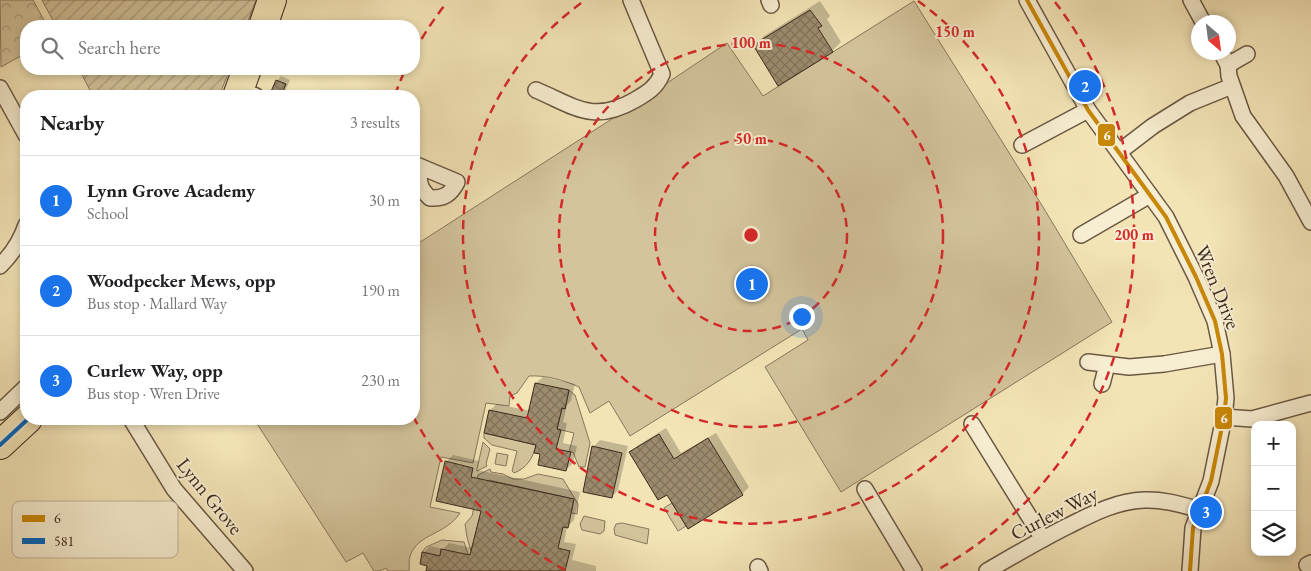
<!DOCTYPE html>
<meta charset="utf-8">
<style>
:root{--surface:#fff;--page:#f2f2f2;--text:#202124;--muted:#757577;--line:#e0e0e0;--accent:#1a73e8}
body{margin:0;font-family:"EB Garamond",serif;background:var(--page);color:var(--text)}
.controls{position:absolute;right:15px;bottom:15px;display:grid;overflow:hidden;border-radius:10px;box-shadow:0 2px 8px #0003}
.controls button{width:45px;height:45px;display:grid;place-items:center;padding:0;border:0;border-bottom:1px solid var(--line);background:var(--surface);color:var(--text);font:25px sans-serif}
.compass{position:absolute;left:1191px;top:15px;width:45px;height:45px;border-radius:50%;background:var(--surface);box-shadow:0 2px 8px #0003;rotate:152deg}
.you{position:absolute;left:801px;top:316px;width:18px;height:18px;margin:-12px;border:4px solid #fff;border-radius:50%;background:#1a73e8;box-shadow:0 0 0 8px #1a73e833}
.badge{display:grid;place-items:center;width:32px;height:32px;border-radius:50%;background:var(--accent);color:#fff;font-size:16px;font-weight:700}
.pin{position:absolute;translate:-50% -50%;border:2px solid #fff;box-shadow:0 1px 5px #0006}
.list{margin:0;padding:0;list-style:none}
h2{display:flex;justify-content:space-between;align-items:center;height:65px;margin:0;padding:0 20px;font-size:21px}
h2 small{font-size:16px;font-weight:400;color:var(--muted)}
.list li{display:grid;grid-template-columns:32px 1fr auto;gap:15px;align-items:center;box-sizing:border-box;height:90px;padding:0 20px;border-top:1px solid var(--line)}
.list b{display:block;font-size:19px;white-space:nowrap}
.list p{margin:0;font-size:16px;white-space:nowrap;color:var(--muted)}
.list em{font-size:16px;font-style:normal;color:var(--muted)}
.icon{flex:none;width:28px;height:28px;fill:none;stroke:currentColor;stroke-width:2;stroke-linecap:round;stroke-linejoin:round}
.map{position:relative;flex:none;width:1311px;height:571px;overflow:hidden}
.search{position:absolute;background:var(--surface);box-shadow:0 2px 8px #0003;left:20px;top:20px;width:400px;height:55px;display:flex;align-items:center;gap:12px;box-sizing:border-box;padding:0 18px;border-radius:20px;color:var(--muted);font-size:19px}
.panel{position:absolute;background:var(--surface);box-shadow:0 2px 8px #0003;left:20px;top:90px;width:400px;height:335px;border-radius:20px}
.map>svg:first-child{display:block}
.grass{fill:#d4c49c;stroke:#88775c}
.park{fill:url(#park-crowns);stroke:#88775c}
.garden{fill:url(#garden-furrows);stroke:#88775c}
.shadow{fill:#0003}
.building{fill:url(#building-cross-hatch);stroke:#3d2a1d}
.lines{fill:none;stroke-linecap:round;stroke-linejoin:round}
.street-casing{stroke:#6a5843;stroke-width:18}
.highway-casing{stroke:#3d2a1d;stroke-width:30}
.street{stroke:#f7edd0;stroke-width:15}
.highway{stroke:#f3e4b6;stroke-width:28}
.bus-1-casing{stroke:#f7edd0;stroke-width:8}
.bus-2-casing{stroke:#f7edd0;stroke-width:8}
.bus-1{stroke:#c88707;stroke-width:4}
.bus-2{stroke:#0065bd;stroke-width:4}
.ring{fill:none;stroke:#d62828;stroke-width:2.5;stroke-dasharray:9 6}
.labels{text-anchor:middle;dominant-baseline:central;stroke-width:4;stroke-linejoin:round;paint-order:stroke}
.street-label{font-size:20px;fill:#3d2a1d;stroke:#f7edd0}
.key{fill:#f7edd0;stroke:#bfb29a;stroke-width:1}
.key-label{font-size:14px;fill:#3d2a1d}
.centre{fill:#d62828;stroke:#f7edd0;stroke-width:2.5}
.ring-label{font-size:15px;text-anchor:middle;font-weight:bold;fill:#d62828;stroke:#f7edd0;stroke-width:4;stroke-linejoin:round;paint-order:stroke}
.line-badge{stroke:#f7edd0;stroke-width:2}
.badge-label{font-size:14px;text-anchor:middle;font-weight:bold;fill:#fff}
</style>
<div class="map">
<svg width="1311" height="571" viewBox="0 0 1311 571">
<defs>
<pattern id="park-crowns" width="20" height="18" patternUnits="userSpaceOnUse" patternTransform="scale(1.25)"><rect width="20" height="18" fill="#d4c49c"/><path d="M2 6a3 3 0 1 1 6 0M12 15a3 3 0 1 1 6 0" fill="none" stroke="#ad9f7f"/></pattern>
<pattern id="garden-furrows" width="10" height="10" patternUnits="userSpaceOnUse" patternTransform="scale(1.25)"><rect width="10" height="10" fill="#d4c49c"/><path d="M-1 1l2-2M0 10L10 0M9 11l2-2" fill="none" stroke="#ad9f7f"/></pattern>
<pattern id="building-cross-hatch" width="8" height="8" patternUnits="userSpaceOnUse" patternTransform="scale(1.25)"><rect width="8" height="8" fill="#9c8b6d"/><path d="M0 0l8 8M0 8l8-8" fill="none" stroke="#807259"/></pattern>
</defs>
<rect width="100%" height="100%" fill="#f3e4b6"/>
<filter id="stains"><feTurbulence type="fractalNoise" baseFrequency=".004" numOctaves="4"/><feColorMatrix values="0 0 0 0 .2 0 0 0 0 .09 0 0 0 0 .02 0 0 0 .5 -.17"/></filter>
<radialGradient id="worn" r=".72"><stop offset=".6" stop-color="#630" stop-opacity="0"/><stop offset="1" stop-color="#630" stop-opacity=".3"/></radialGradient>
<g class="grass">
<path d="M914,1L1043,207L1112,322L841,492L765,367L808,340L802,329L630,436L609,401L590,413L579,387C564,380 545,375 529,376L517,393L510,396L509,406L486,403L473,463L441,457L430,507L460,513C446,535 418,533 410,556C408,561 410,566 409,571H388L386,568L379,571H374L363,553L346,562L254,419H414V246L643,99L727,43L763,96Z"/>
<path d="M569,390L575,395L590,443L585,467H579L573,452H569L574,433L557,429L562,408L565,409Z"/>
<path d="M484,433L536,445C533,458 527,468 514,473L512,471L517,451L492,445L484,438Z"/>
<path d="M483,442L490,449L486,464L487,466L477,471V469Z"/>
<path d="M497,453L508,455L506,466L495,464Z"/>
<path d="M490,469L491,472L503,474L513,479H524L538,474L563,479L578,504L577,514L571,513L573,504L564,501L565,497L489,480L486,493L474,491L478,475Z"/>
<path d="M672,503L686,526L678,531L664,508Z"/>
<path d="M474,507L482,509L471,551L467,537L465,524L472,516Z"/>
<path d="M584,516L605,521L604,531L600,534L582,530L580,524Z"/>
<path d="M622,523L649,529L647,544L615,535L614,529L616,524Z"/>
<path d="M442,540L464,542L469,557L441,549L440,556L422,552L426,547Z"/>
</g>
<path class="park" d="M0,0H33L47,26H26V53L1,67Z"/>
<g class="garden">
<path d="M42,0H256L246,26H56Z"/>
<path d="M79,69H230L219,96H93Z"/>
</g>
<g class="shadow">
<path d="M820,1L830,16L827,19L841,42L832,51L755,45L764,36Z"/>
<path d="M299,23L307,26H296Z"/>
<path d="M311,69H329L324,74Z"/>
<path d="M281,76L290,80L283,96H271L277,81Z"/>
<path d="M543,377L575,384L571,401L567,405L563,422L567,423L563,443L577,446L573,463L566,470L541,453L538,444L490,410L497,404L530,411L536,383Z"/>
<path d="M666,428L681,453L716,433L749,487L742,494L667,493L631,453L637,446Z"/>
<path d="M600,440L628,446L618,490L612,497L593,447Z"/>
<path d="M453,455L479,461L477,470L580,492L574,520L567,527L564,542L576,544L572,560L596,566V571H427L428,565L423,553L430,546L443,549L449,543L473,548L483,510L446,462Z"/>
</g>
<g class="building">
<path d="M810,10L822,26L818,28L833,52L778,86L753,45Z"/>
<path d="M276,80L286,84L281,96H269Z"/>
<path d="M535,383L569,390L565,409L562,408L557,429L561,430L556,449L571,452L566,471L538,465L540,454L534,453L536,445L484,433L489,410L527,418Z"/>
<path d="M659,434L674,459L708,438L743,495L688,529L667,495L658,500L629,452Z"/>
<path d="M592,446L622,453L612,498L583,492Z"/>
<path d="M445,461L473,468L471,477L574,499L568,528L563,527L558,548L570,551L565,571H426L427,566L420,564L422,552L440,556L441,549L470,555L481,511L436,501Z"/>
</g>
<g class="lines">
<defs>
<g id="street">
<path d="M769,0L771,5"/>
<path d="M1027,0L1088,110L1166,217L1196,277L1215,321L1222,354L1226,398L1224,417L1211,481L1193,528L1190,571"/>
<path d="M1191,0L1203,22"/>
<path d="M1221,52L1228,65L1229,76L1243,116L1286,176L1311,222"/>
<path d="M1228,65L1247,54"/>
<path d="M0,88L26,135"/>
<path d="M240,89L256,96"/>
<path d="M536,90C576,107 593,124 635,100C647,93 656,88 662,74L631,0"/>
<path d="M1022,145L1088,110"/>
<path d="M1119,152L1153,126L1190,103L1232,86"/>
<path d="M414,164L457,182C451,194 444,199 430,198C420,189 417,181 421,167"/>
<path d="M1081,235L1150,195"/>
<path d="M0,266C11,255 21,240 26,225"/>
<path d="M1088,362L1129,367L1164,364L1222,354"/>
<path d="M1102,384L1107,365"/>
<path d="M0,412L26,387"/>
<path d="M1224,417L1252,419L1311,403"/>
<path d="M131,419L174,489L245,571"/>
<path d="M972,424L1043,539"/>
<path d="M865,489L914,571"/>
<path d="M1307,565L1311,563"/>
<path d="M758,567L760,571"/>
<path d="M987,571C1013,556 1040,540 1068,526C1092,514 1116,501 1144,500C1163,499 1182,505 1200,510"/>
</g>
<g id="highway">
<path d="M263,26L272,0"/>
<path d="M237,96L247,69"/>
<path d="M0,445L28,419"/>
</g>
</defs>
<use href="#street" class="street-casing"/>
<use href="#highway" class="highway-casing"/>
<use href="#street" class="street"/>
<use href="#highway" class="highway"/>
<defs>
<path id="bus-1" d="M1027,0L1088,110L1166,217L1196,277L1215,321L1222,354L1226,398L1224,417L1211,481L1193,528L1190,571"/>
<path id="bus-2" d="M0,445L28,419"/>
</defs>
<use href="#bus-1" class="bus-1-casing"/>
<use href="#bus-2" class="bus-2-casing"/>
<use href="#bus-1" class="bus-1"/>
<use href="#bus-2" class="bus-2"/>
</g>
<g class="ring">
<circle cx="751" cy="235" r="96"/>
<circle cx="751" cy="235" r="192"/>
<path d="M918 1A288 288 0 1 1 584 1"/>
<path d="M565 570A383 383 0 0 1 414 418M395 95A383 383 0 0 1 405 70M414 52A383 383 0 0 1 447 2M1055 2A383 383 0 0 1 937 570"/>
</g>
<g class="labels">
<g class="street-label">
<text transform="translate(1218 287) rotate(68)">Wren Drive</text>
<text transform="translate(210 496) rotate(51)">Lynn Grove</text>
<text transform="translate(1054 513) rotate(-27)">Curlew Way</text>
</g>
</g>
<rect x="12" y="501" width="166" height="57" rx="8" class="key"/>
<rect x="22" y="515" width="23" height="7" fill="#c88707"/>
<rect x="22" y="538" width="23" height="6" fill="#0065bd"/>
<g class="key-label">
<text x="54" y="523">6</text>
<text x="54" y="546">581</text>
</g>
<circle cx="751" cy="235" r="8" class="centre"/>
<g class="ring-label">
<text x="955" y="37">150 m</text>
<text x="751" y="48">100 m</text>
<text x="751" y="144">50 m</text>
<text x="1134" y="240">200 m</text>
</g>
<g class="line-badge">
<rect x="1097" y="123" width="19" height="24" rx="5" fill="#c88707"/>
<rect x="1214" y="406" width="19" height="24" rx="5" fill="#c88707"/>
</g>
<g class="badge-label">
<text x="1107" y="140">6</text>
<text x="1224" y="423">6</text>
</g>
<rect width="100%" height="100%" filter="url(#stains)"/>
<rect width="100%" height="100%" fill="url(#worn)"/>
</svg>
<div class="controls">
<button>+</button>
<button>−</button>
<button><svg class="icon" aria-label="layers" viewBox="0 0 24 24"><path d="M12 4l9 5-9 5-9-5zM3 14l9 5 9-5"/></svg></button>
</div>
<svg class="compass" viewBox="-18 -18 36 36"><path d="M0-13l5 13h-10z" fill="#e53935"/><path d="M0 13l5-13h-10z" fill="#757577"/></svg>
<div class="you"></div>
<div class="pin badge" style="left:752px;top:284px">1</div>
<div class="pin badge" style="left:1085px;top:86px">2</div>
<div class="pin badge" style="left:1206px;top:512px">3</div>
<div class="search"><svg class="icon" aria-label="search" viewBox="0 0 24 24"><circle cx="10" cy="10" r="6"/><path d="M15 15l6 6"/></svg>Search here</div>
<section class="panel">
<h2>Nearby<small>3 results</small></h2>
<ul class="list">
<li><span class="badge">1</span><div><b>Lynn Grove Academy</b><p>School</p></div><em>30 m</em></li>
<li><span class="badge">2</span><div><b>Woodpecker Mews, opp</b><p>Bus stop · Mallard Way</p></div><em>190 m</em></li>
<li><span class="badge">3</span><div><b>Curlew Way, opp</b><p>Bus stop · Wren Drive</p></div><em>230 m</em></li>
</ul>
</section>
</div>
